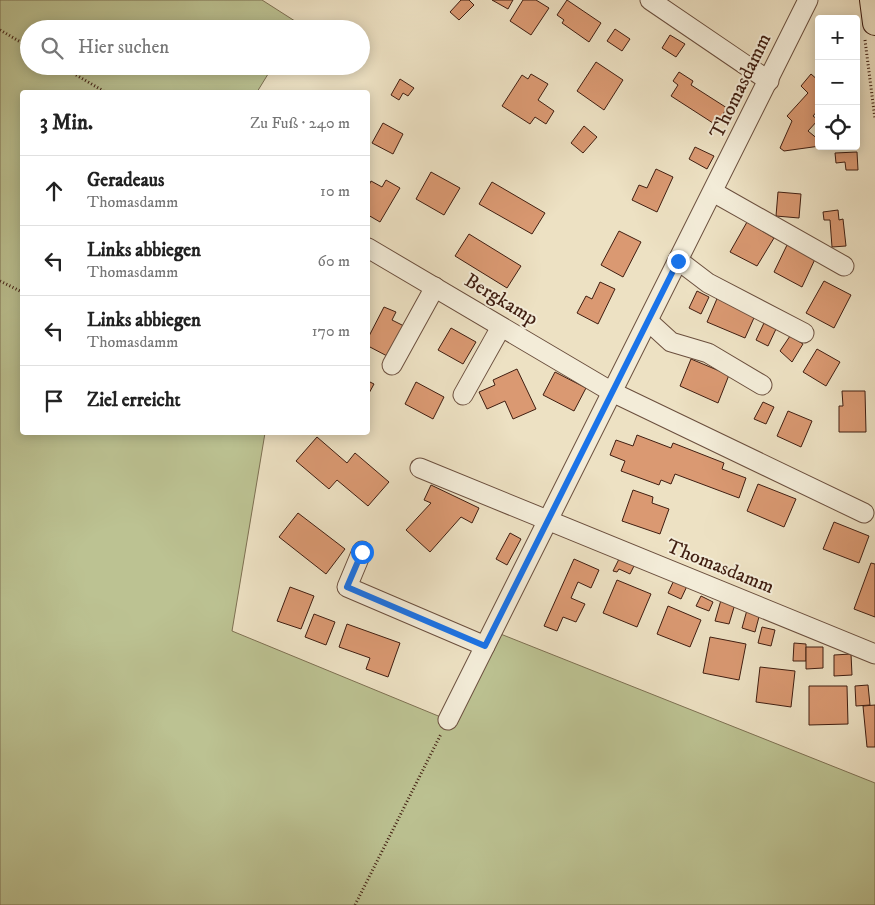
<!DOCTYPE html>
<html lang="de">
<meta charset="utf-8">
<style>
:root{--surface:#fff;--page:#f2f2f2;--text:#222;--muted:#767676;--line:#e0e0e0}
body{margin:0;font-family:"IM FELL DW Pica",serif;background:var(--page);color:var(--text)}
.controls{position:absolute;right:15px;top:15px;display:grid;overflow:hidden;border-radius:5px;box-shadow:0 2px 12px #0003}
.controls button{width:45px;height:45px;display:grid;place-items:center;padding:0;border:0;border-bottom:1px solid var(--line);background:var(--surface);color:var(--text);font:25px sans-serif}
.stop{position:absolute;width:15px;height:15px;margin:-11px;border:4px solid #1a73e8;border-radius:50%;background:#fff}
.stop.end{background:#1a73e8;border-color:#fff;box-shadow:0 1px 5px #0008}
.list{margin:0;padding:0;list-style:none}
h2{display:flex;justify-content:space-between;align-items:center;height:65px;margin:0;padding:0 20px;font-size:21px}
h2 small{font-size:16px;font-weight:400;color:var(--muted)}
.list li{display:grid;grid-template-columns:32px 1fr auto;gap:15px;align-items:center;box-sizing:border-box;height:70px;padding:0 20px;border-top:1px solid var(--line)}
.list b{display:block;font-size:19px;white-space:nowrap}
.list p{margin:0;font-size:16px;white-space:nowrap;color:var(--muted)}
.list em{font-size:16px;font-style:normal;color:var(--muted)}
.icon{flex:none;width:28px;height:28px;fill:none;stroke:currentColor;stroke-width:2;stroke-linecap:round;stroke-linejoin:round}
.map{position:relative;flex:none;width:875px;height:905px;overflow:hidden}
.search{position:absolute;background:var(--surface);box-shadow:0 2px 12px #0003;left:20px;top:20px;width:350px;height:55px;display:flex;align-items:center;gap:12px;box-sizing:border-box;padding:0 18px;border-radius:28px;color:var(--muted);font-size:19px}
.panel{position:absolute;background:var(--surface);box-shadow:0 2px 12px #0003;left:20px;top:90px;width:350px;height:345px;border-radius:5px}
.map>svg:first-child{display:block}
.green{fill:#bcc292;stroke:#7e7052}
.building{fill:#da9972;stroke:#401e11}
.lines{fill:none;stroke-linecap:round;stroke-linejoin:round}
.minor-casing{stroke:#6b4f3e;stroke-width:21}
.major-casing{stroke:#401e11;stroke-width:26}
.path{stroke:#401e11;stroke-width:3;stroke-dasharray:1 2.5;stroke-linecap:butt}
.minor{stroke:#f3ecd8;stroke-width:19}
.major{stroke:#ede1c3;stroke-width:24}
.route{stroke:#1a73e8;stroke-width:6}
.labels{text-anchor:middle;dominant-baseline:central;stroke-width:4;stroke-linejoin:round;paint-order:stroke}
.street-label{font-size:20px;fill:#401e11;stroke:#f3ecd8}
</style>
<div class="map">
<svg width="875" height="905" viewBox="0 0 875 905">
<rect width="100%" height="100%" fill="#ede1c3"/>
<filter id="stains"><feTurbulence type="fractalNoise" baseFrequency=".004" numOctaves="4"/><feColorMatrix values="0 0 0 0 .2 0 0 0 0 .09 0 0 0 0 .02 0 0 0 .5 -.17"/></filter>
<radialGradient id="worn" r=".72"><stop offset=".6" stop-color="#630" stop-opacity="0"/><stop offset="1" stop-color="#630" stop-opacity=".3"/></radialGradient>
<path class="green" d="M0,0H262L298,23L294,29H29V66H273L257,92H22V432L265,433L232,631L448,720L493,631L875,783V905H0Z"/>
<g class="building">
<path d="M461,0H469L474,5L459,20L450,12Z"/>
<path d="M492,0H513L508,9Z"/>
<path d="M523,0H536L549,8L531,35L510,21Z"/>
<path d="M567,0L601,23L589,42L562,23L564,20L557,15Z"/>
<path d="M615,29L630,39L622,51L607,41Z"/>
<path d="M670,35L685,44L676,57L662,48Z"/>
<path d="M596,62L623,80L604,110L577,91Z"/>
<path d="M679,72L693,81L691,85L727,108L716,125L671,96L678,85L673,81Z"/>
<path d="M531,74L548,84L538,100L554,111L546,124L535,117L530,124L502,106L522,75L528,79Z"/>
<path d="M811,74L819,81V109L813,116L818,120L808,131L819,140L820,146L784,151L780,148L792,121L787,116L808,93L801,86Z"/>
<path d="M400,79L414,88L408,96L403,93L399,100L391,95Z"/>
<path d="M383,123L403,134L393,154L372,143Z"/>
<path d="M584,126L597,137L583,153L571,143Z"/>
<path d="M695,147L714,156L707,169L689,159Z"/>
<path d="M857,152L858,170H846L845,162L836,163L835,153Z"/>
<path d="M656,169L673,177L657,212L632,200L639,185L647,188Z"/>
<path d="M431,172L460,188L444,215L416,199Z"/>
<path d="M386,180L400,188L380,222L368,215V187L371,181L382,187Z"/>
<path d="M492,182L545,213L532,234L479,204Z"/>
<path d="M778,192L801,194L799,218L776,216Z"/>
<path d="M838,210L839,220L843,219L846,246L832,247L830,220H824L823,212Z"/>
<path d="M747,222L774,238L757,266L730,252Z"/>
<path d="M619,231L641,242L623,277L601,265Z"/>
<path d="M469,234L521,266L507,288L455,256Z"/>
<path d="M788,243L816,257L802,287L774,272Z"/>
<path d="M824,281L851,295L834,328L806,313Z"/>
<path d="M600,282L615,289L598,324L577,313L586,296L592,299Z"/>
<path d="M697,291L709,297L701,314L689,308Z"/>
<path d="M719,294L757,311L745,338L707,322Z"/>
<path d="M384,307L396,312L392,320L406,327L389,357L368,346V338Z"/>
<path d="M764,323L776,329L768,346L756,340Z"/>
<path d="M451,328L476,342L463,364L438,350Z"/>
<path d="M790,336L803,344L792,362L780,351Z"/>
<path d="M817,349L840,362L826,386L803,372Z"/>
<path d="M691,359L729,375L718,403L680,386Z"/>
<path d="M517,369L536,409L513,419L505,401L487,409L479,392L495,385L493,380Z"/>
<path d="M555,372L586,388L574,411L543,395Z"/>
<path d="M368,381L374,384L368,395Z"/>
<path d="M416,382L444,397L433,419L405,404Z"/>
<path d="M842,391H865L866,432H839V406H843Z"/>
<path d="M763,402L774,407L766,424L754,419Z"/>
<path d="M788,411L812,421L801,447L777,436Z"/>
<path d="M637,435L671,448L673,443L724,463L722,469L746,478L739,498L675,474L671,484L661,480L659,485L621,471L625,461L610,455L616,440L633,446Z"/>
<path d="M317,437L347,463L355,453L389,482L368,506L337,480L329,489L296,461Z"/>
<path d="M758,484L796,499L784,527L747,511Z"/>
<path d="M431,485L479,508L472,523L461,517L430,552L406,530L431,503L424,500Z"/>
<path d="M633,490L653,497L652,503L669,509L660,534L622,521Z"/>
<path d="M298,513L345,549L326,574L279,537Z"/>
<path d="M834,522L869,536L859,563L823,549Z"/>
<path d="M510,533L521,539L507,565L496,559Z"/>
<path d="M622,553L637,560L630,574L619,569L617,572L613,571Z"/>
<path d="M574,559L599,570L591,588L578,582L571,598L585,604L576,622L563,617L557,631L544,626Z"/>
<path d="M871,563L875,564V617L854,609Z"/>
<path d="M675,578L688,584L681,599L668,593Z"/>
<path d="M617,580L651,594L637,627L603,613Z"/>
<path d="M290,587L314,596L301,629L277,621Z"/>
<path d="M701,596L713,602L709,611L696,606Z"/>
<path d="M721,600L735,604L729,624L715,621Z"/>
<path d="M668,606L701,620L690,647L657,634Z"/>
<path d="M747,610L760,613L755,632L742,628Z"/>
<path d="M314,614L335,622L326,645L305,637Z"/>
<path d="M347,624L400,643L388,677L366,669L370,658L339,647Z"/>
<path d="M762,627L775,630L771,646L758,643Z"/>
<path d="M710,637L746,644L739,680L703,673Z"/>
<path d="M794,643L806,644V661H793Z"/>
<path d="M806,647H823V668L806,669Z"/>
<path d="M851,654L852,675L834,676V655Z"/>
<path d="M760,667L795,671L791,707L756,702Z"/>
<path d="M868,685L870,705L856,706L855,686Z"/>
<path d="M809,686H847L848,724L809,725Z"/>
<path d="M875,705V747H867L863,706Z"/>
</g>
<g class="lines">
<defs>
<g id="minor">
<path d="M650,0L769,81"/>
<path d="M713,192L844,266"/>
<path d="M368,248L612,392L864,513"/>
<path d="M679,261L708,283L804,333"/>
<path d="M648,321L671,342L708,353L762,385"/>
<path d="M392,365L435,287"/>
<path d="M463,395L501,327"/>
<path d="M420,468L875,654"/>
<path d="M362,551L347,587L485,646"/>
<path d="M448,720L808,0"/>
</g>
<path id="major" d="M872,0L875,23"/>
</defs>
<use href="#minor" class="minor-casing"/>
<use href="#major" class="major-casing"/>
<g class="path">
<path d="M0,30L29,47"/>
<path d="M865,40L875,119"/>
<path d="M61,66L105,92"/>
<path d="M0,281L22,292"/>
<path d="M355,905L441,734"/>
</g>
<use href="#minor" class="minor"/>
<use href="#major" class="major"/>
</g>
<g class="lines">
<path class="route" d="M362,552L347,587L485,646L678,261"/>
</g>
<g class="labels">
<g class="street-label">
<text transform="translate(741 86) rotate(-64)">Thomasdamm</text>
<text transform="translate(501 300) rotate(31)">Bergkamp</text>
<text transform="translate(720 567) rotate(22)">Thomasdamm</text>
</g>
</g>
<rect width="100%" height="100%" filter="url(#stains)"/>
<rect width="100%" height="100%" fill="url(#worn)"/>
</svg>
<div class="controls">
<button>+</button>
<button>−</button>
<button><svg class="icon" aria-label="locate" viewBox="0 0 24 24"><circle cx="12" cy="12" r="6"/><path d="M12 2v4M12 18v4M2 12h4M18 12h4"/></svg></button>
</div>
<div class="stop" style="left:362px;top:552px"></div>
<div class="stop end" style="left:678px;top:261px"></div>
<div class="search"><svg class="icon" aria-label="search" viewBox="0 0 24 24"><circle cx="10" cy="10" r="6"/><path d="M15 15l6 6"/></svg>Hier suchen</div>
<section class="panel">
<h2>3 Min.<small>Zu Fuß · 240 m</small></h2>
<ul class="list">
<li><svg class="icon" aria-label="ahead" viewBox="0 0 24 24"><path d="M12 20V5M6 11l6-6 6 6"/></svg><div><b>Geradeaus</b><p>Thomasdamm</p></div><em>10 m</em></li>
<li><svg class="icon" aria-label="left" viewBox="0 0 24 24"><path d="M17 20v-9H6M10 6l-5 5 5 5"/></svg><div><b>Links abbiegen</b><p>Thomasdamm</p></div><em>60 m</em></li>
<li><svg class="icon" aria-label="left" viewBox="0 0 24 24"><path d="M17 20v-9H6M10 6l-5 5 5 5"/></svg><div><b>Links abbiegen</b><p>Thomasdamm</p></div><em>170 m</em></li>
<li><svg class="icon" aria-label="arrive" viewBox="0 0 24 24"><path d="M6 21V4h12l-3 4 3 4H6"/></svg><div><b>Ziel erreicht</b></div></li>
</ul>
</section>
</div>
